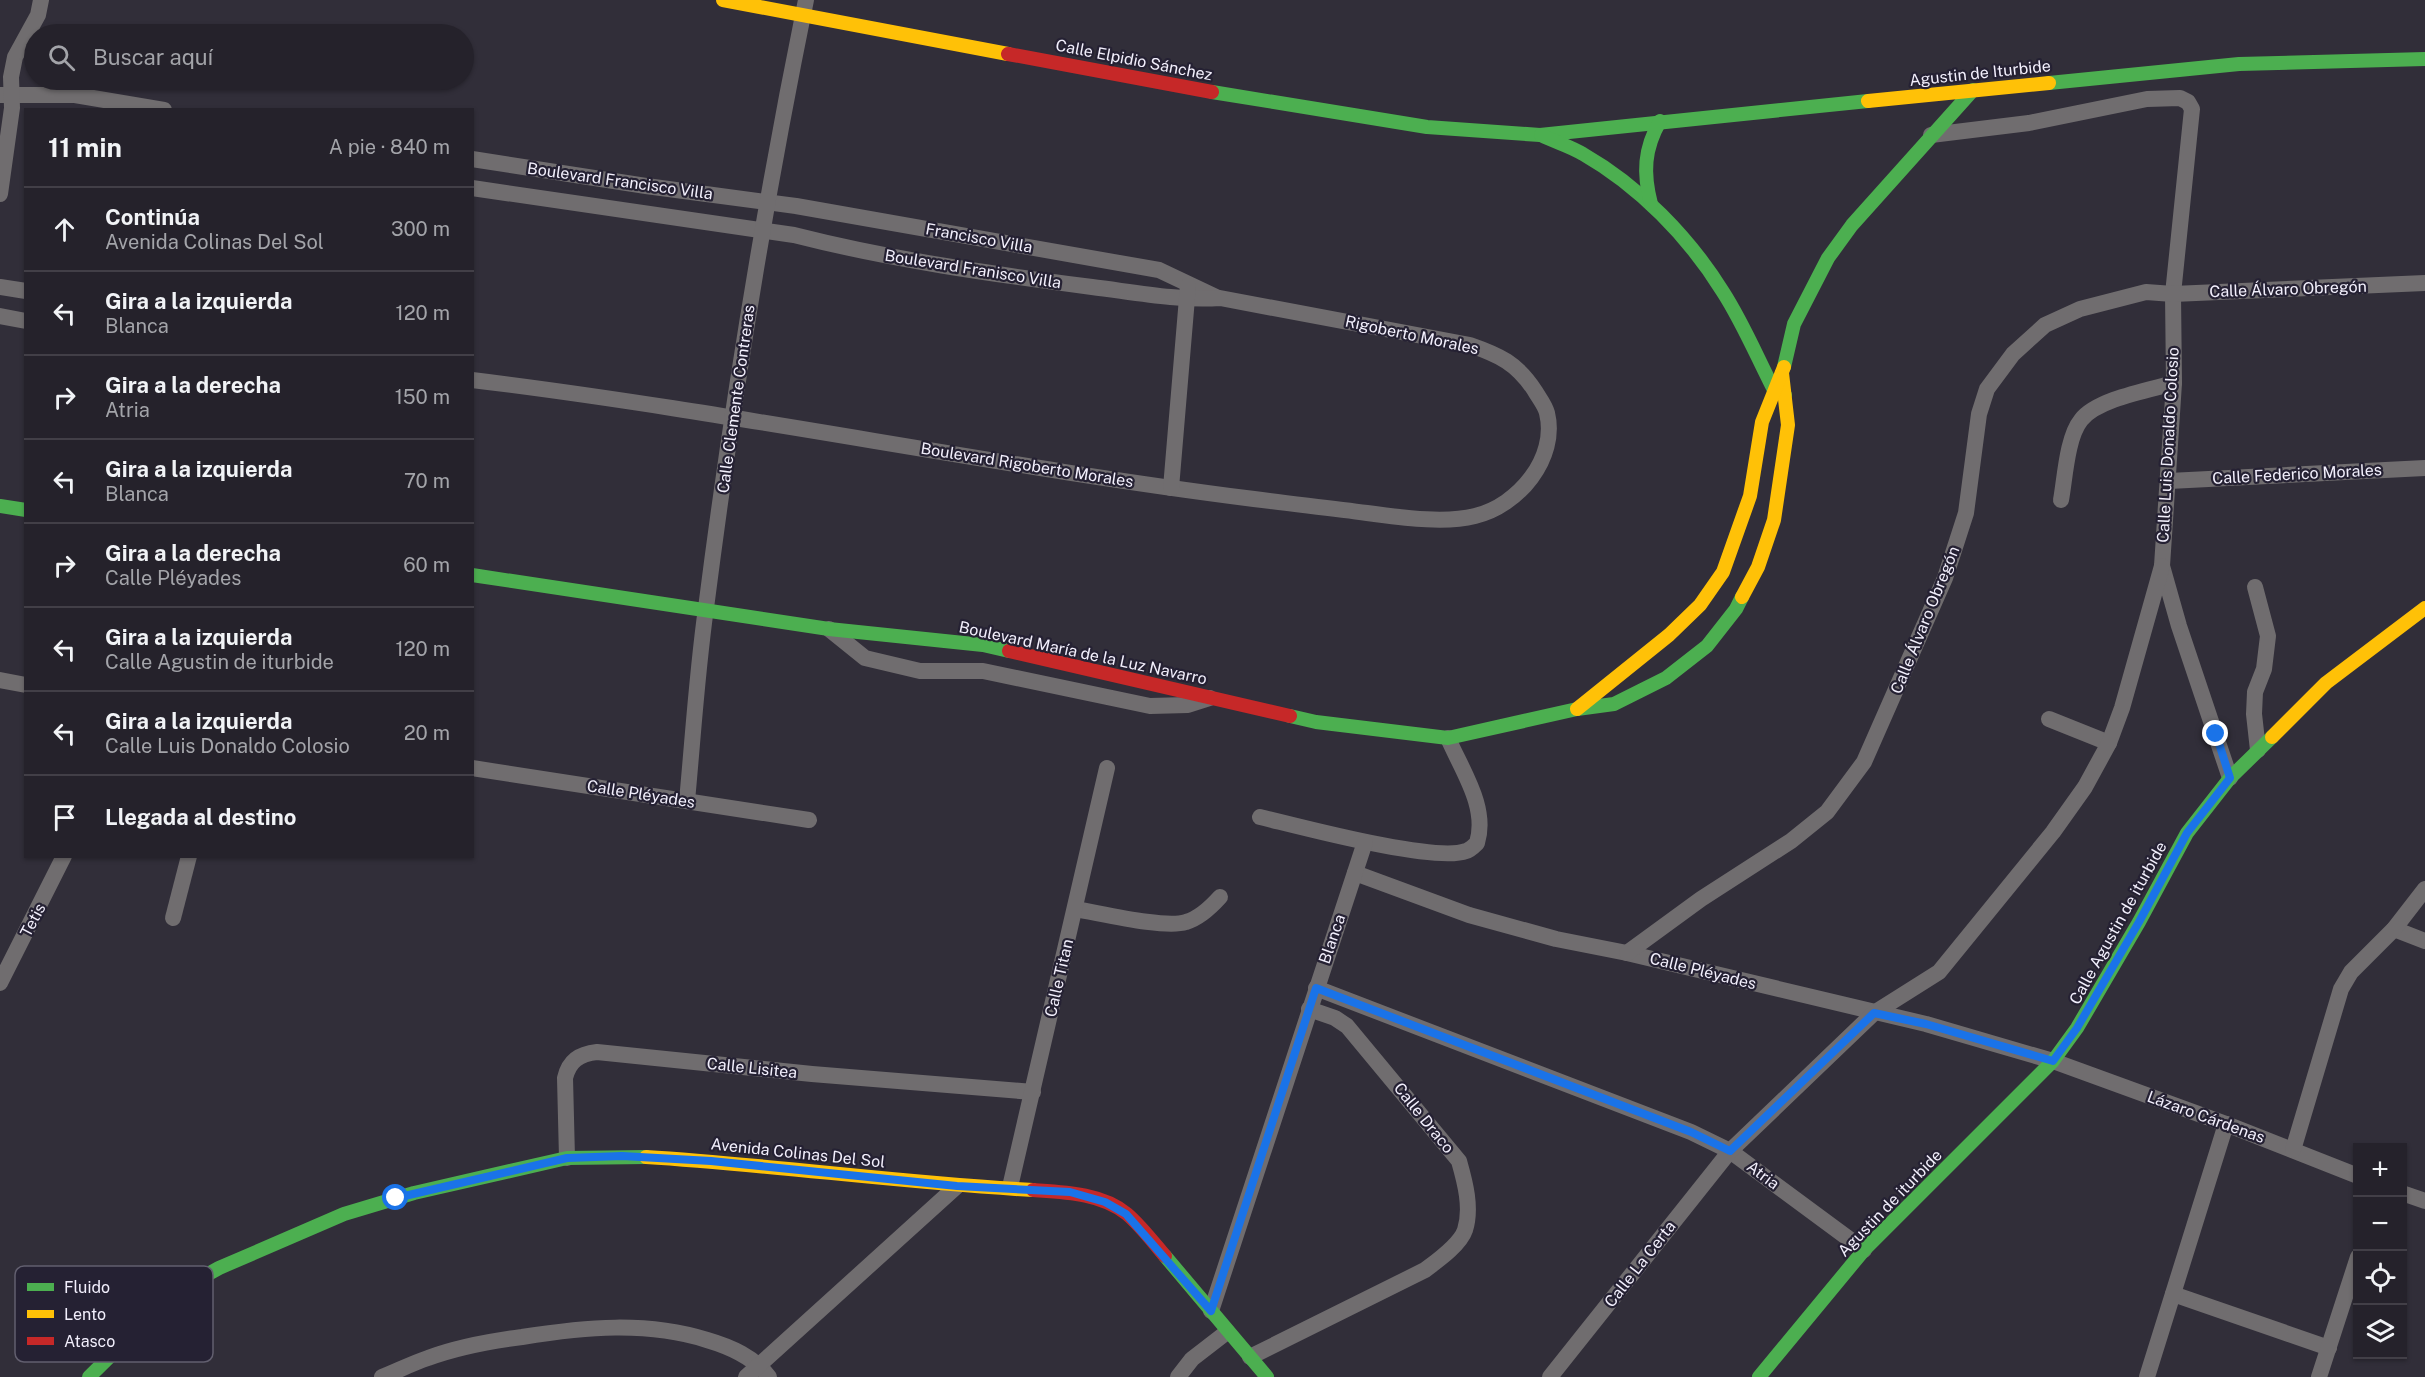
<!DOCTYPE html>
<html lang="es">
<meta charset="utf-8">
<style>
:root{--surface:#25222b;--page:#2d2a33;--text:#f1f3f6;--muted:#a3a4a9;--line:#423f47}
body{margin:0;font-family:"Public Sans",sans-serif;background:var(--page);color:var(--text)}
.controls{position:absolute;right:18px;bottom:18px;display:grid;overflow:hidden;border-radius:0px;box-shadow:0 2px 4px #0004}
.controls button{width:54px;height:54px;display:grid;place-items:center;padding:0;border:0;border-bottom:2px solid var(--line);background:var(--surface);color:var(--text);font:30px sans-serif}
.stop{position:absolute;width:18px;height:18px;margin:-14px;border:4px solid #1a73e8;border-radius:50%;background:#fff}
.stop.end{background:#1a73e8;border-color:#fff;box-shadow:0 2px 6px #0008}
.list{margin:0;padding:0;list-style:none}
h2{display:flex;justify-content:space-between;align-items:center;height:78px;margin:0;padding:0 24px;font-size:26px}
h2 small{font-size:20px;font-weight:400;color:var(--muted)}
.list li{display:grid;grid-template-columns:39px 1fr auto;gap:18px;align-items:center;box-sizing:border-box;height:84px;padding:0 24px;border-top:2px solid var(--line)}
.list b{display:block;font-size:22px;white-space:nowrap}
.list p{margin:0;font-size:20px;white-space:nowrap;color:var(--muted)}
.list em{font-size:20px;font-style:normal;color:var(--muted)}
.icon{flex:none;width:33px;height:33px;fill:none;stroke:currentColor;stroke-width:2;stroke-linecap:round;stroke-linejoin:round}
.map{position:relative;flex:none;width:2425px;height:1377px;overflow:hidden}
.search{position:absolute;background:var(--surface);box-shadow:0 2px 4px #0004;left:24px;top:24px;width:450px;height:66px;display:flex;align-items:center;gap:15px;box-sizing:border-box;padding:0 21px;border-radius:33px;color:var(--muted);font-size:22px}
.panel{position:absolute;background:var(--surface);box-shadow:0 2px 4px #0004;left:24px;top:108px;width:450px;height:750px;border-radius:0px}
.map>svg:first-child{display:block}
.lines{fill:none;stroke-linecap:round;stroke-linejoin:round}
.street{stroke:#706d6f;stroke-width:16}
.fast{stroke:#4caf50;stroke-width:14}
.slow{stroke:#ffc107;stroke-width:14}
.jam{stroke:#c62828;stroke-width:14}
.route{stroke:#1a73e8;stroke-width:8}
.labels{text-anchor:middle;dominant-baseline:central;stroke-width:4.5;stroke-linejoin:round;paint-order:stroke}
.street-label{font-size:16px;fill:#f2effc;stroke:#252133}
.key{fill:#252133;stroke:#625f6f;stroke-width:1.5}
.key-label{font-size:16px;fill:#f2effc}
</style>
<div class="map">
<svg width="2425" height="1377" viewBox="0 0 2425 1377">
<rect width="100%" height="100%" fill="#312e39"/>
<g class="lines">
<g class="street">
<path d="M0,95H75L164,110"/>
<path d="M1931,135L2029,123L2147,99L2180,98L2188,102L2192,109L2173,294L2174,383L2162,566L2179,626L2230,778"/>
<path d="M472,159L646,186L796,206L1159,270L1216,297"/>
<path d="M472,188L794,235C892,260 992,274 1092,287C1133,292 1178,301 1220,298L1470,345C1499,355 1517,363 1535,391C1539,398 1545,405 1547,413C1558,458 1518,506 1475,516C1443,524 1399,517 1367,513C1330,508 1292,504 1254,499C993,466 734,412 472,380"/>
<path d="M0,194L12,108L11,77L15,57L38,15L41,0"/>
<path d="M0,287L26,291"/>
<path d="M0,316L26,321"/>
<path d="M2169,481L2425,468"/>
<path d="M1171,488L1188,286"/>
<path d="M2061,500C2065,478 2067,437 2081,420C2097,399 2150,390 2174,383"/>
<path d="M2255,587L2268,636L2264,669L2255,692L2254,714L2258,750"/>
<path d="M829,629L865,658L920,671H983L1150,706L1188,705L1210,698"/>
<path d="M0,680L26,685"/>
<path d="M2049,719L2109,743"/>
<path d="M472,768L809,820"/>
<path d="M687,801C693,737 697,672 706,608C732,404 765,201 806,0"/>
<path d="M1260,817C1298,826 1435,863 1466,851C1470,850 1474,846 1477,843C1488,807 1462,771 1448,738"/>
<path d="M1355,873L1469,915L1556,939L1627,953L1926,1024L2053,1061L2226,1124L2358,1176"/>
<path d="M1075,909C1100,913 1165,929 1186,922C1200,918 1211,907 1220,897"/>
<path d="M173,918L189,856"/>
<path d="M2394,929L2425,941"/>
<path d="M1627,953L1701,899L1791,841L1827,812L1864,762L1945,578L1966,513L1979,414L1987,389L2013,354L2045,325L2080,309L2146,292L2173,294L2425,283"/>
<path d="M0,983L64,856"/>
<path d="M1316,988L1691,1132L1730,1151L1864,1250"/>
<path d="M2293,1150L2341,989L2351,972L2394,929L2425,889"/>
<path d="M567,1158L565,1078C569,1061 579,1054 597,1052L812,1074L1033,1092"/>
<path d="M1010,1187L1107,768"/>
<path d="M2402,1193L2425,1201"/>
<path d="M2173,1294L2329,1348"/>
<path d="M1211,1311L1365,842"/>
<path d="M1250,1357L1425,1270C1437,1261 1460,1245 1465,1230C1472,1208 1465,1182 1459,1161L1347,1026L1335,1018L1309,1009"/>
<path d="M382,1377C397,1371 413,1363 428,1358C458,1347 491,1341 522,1337C585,1327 646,1321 707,1340C731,1347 754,1357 769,1377"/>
<path d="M746,1377L957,1186"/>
<path d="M1178,1377L1192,1359L1227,1332"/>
<path d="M1550,1377L1730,1151L1874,1013L1939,972L2053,832L2085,787L2109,743L2122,708L2162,566"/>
<path d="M2147,1377L2226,1124"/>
<path d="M2319,1377L2358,1257"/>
</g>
<g class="fast">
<path d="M2049,83L2239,64L2425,59"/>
<path d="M1212,92L1427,127L1540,135L1868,101"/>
<path d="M1541,135C1555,142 1570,146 1583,154C1639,186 1689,237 1723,292C1743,323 1757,357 1774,390L1785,395"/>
<path d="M1651,204C1643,173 1644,149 1660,121"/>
<path d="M1784,367L1794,324L1828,258L1852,225L1973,90"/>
<path d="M0,506L26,510"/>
<path d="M472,575L829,629L983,645L1009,651"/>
<path d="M1290,716L1316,722L1448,738L1577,709L1614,704L1666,678L1707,646L1736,609L1742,597"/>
<path d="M1165,1256L1267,1377"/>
<path d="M89,1377L163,1304L190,1284L219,1268L344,1214L414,1193L567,1158L646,1157"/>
<path d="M1759,1377L1864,1250L2053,1061L2077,1028L2139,922L2187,833L2230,778L2272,737"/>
</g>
<g class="slow">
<path d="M723,0L1008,54"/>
<path d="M1868,101L2049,83"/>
<path d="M1742,597L1758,567L1774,520L1788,425L1782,373"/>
<path d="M1577,709L1669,635L1700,605L1723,572L1750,496L1762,422L1784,367"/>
<path d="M2272,737L2326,683L2425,608"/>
<path d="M646,1157C775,1165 903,1183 1033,1190"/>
</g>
<g class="jam">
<path d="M1008,54L1212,92"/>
<path d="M1009,651L1290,716"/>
<path d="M1033,1190C1063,1192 1102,1193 1127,1214C1141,1226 1153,1242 1165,1256"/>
</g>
</g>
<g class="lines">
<path class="route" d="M396,1198L567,1158L622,1156L711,1161L957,1186L1070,1192L1105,1202L1126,1214L1211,1311L1316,988L1691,1132L1730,1151L1874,1013L1926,1024L2053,1061L2077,1028L2139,922L2187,833L2230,778L2216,734"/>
</g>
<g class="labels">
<g class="street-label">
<text transform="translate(1134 60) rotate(11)">Calle Elpidio Sánchez</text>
<text transform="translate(1980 73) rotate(-6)">Agustin de Iturbide</text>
<text transform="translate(620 181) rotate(8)">Boulevard Francisco Villa</text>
<text transform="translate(979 238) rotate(10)">Francisco Villa</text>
<text transform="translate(973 269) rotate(9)">Boulevard Franisco Villa</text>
<text transform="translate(2288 289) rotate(-2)">Calle Álvaro Obregón</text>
<text transform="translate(1412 335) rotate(12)">Rigoberto Morales</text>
<text transform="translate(736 399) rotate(-82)">Calle Clemente Contreras</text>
<text transform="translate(2168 445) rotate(-87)">Calle Luis Donaldo Colosio</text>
<text transform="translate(1027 465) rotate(9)">Boulevard Rigoberto Morales</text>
<text transform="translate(2297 474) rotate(-3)">Calle Federico Morales</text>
<text transform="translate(1925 620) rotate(-68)">Calle Álvaro Obregón</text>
<text transform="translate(1083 653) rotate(12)">Boulevard María de la Luz Navarro</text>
<text transform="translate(641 794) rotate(9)">Calle Pléyades</text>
<text transform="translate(33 920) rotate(-62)">Tetis</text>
<text transform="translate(2118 923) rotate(-61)">Calle Agustin de iturbide</text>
<text transform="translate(1332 939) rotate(-71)">Blanca</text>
<text transform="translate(1703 971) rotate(14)">Calle Pléyades</text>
<text transform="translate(1059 978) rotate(-77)">Calle Titan</text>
<text transform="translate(752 1068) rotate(6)">Calle Lisitea</text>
<text transform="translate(2206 1117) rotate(20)">Lázaro Cárdenas</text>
<text transform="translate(1424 1118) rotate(51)">Calle Draco</text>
<text transform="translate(798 1153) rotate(6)">Avenida Colinas Del Sol</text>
<text transform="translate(1763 1175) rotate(37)">Atria</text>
<text transform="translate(1890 1203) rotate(-46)">Agustin de iturbide</text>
<text transform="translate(1640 1264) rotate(-52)">Calle La Certa</text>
</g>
</g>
<rect x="15" y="1266" width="198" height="96" rx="9" class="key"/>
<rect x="27" y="1283" width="27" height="8" fill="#4caf50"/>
<rect x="27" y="1310" width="27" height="8" fill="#ffc107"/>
<rect x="27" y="1337" width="27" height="8" fill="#c62828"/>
<g class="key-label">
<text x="64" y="1293">Fluido</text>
<text x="64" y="1320">Lento</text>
<text x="64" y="1347">Atasco</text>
</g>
</svg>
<div class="controls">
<button>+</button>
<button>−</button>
<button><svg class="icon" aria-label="locate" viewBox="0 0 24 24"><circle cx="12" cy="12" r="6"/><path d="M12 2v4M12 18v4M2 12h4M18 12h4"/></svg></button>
<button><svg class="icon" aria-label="layers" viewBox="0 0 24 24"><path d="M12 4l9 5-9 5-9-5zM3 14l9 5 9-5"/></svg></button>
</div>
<div class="stop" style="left:396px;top:1198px"></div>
<div class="stop end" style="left:2216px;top:734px"></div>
<div class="search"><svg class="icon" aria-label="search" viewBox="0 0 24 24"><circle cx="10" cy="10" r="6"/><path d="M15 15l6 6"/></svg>Buscar aquí</div>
<section class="panel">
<h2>11 min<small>A pie · 840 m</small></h2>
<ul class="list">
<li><svg class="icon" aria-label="ahead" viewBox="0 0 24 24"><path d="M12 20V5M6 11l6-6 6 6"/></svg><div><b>Continúa</b><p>Avenida Colinas Del Sol</p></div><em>300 m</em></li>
<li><svg class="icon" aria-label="left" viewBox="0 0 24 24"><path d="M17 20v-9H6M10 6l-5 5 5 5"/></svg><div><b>Gira a la izquierda</b><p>Blanca</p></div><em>120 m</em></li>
<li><svg class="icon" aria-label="right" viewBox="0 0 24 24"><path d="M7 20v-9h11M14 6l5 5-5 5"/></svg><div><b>Gira a la derecha</b><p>Atria</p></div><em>150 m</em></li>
<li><svg class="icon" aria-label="left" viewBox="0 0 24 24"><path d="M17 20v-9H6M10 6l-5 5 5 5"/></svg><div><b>Gira a la izquierda</b><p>Blanca</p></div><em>70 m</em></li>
<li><svg class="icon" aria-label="right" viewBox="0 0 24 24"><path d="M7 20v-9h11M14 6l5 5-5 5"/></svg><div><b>Gira a la derecha</b><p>Calle Pléyades</p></div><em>60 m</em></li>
<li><svg class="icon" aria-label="left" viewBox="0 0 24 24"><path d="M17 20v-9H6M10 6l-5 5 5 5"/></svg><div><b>Gira a la izquierda</b><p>Calle Agustin de iturbide</p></div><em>120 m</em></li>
<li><svg class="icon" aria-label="left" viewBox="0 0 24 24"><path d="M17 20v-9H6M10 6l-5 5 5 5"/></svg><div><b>Gira a la izquierda</b><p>Calle Luis Donaldo Colosio</p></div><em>20 m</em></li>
<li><svg class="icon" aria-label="arrive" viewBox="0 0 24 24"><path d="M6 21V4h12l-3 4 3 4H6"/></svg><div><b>Llegada al destino</b></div></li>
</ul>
</section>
</div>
